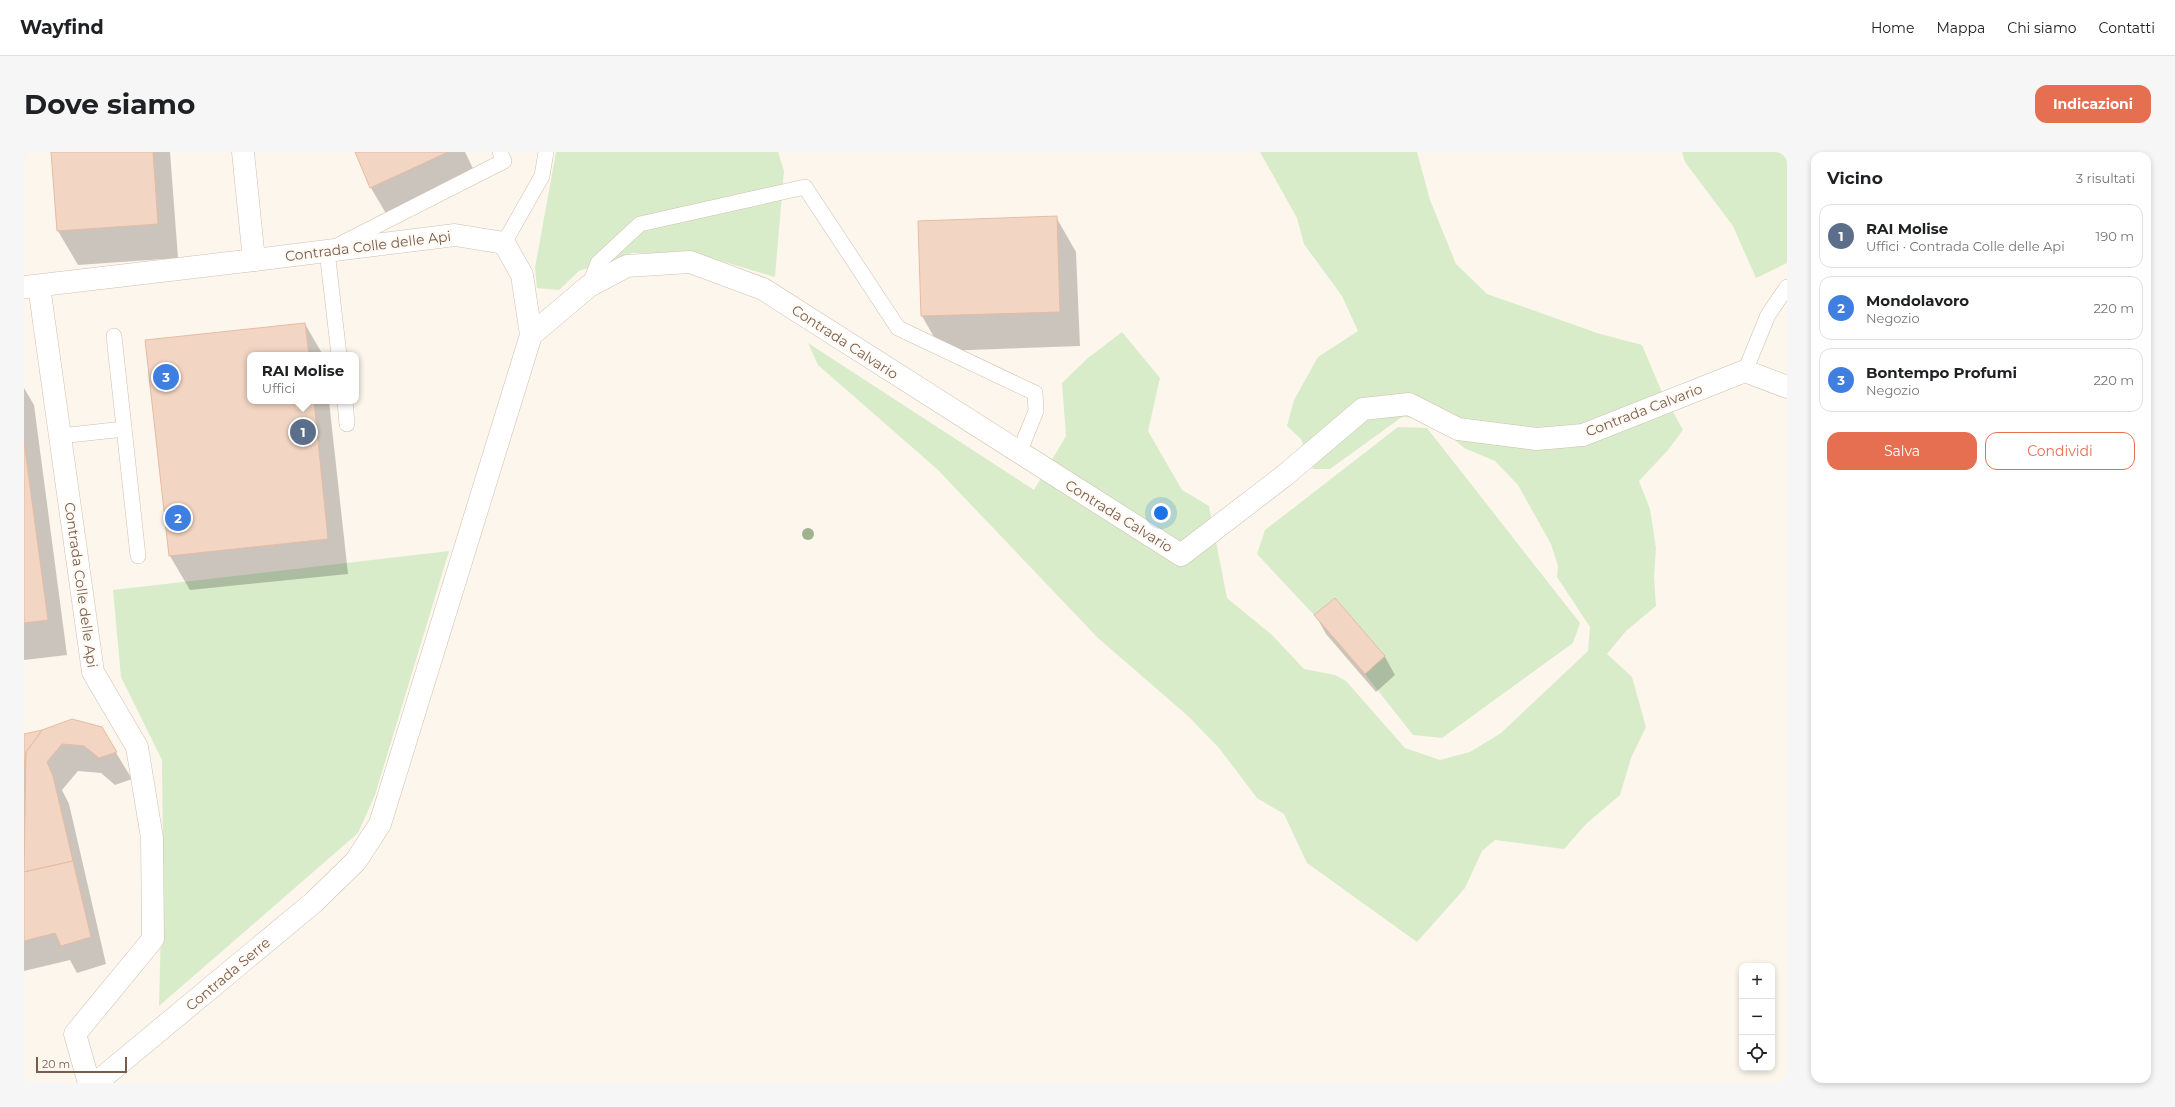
<!DOCTYPE html>
<html lang="it">
<meta charset="utf-8">
<style>
:root{--surface:#fff;--page:#f6f6f6;--text:#202124;--muted:#757577;--line:#e0e0e0;--accent:#e76f51}
body{margin:0;font-family:Montserrat,sans-serif;background:var(--page);color:var(--text)}
.controls{position:absolute;right:12px;bottom:12px;display:grid;overflow:hidden;border-radius:8px;box-shadow:0 2px 6px #0003}
.controls button{width:36px;height:36px;display:grid;place-items:center;padding:0;border:0;border-bottom:1px solid var(--line);background:var(--surface);color:var(--text);font:20px sans-serif}
.scale{position:absolute;left:12px;bottom:10px;width:91px;box-sizing:border-box;padding-left:4px;border:2px solid #7a5c4d;border-top:0;font-size:11px;line-height:14px;white-space:nowrap;color:#7a5c4d;-webkit-text-stroke:3px #fffaf3;paint-order:stroke}
.you{position:absolute;left:1137px;top:361px;width:14px;height:14px;margin:-10px;border:3px solid #fff;border-radius:50%;background:#1a73e8;box-shadow:0 0 0 6px #1a73e833}
.badge{display:grid;place-items:center;width:26px;height:26px;border-radius:50%;background:var(--accent);color:#fff;font-size:13px;font-weight:700}
.pin{position:absolute;translate:-50% -50%;border:2px solid #fff;box-shadow:0 1px 4px #0006}
.popup{position:absolute;left:223px;top:200px;width:112px;height:52px;box-sizing:border-box;display:grid;place-content:center;border-radius:8px;background:var(--surface);filter:drop-shadow(0 1px 3px #0005);font-size:13px;white-space:nowrap;color:var(--muted)}
.popup b{font-size:15px;color:var(--text)}
.popup::after{content:'';position:absolute;left:50%;top:100%;margin-left:-8px;border:8px solid transparent;border-top-color:var(--surface)}
.list{margin:0;padding:0;list-style:none}
h2{display:flex;justify-content:space-between;align-items:center;height:52px;margin:0;padding:0 16px;font-size:17px}
h2 small{font-size:13px;font-weight:400;color:var(--muted)}
.list li{display:grid;grid-template-columns:26px 1fr auto;gap:12px;align-items:center;box-sizing:border-box;height:64px;margin:0 8px 8px;padding:0 8px;border:1px solid var(--line);border-radius:12px}
.list b{display:block;font-size:15px;white-space:nowrap}
.list p{margin:0;font-size:13px;white-space:nowrap;color:var(--muted)}
.list em{font-size:13px;font-style:normal;color:var(--muted)}
.actions{display:flex;gap:8px;padding:12px 16px}
.actions a{flex:1;padding:9px 0;border:1px solid var(--accent);border-radius:12px;text-align:center;font-size:14px;color:var(--accent)}
.actions .main{background:var(--accent);color:#fff}
.icon{flex:none;width:22px;height:22px;fill:none;stroke:currentColor;stroke-width:2;stroke-linecap:round;stroke-linejoin:round}
.map{position:relative;flex:none;width:1763px;height:931px;overflow:hidden;border-radius:12px}
header{display:flex;align-items:center;gap:24px;box-sizing:border-box;height:56px;padding:0 20px;background:var(--surface);border-bottom:1px solid var(--line)}
header strong{font-size:19px}
nav{display:flex;gap:22px;margin-inline-start:auto;font-size:14px}
.intro{display:flex;align-items:center;justify-content:space-between;box-sizing:border-box;height:96px;padding:0 24px}
h1{margin:0;font-size:28px}
.button{padding:10px 18px;border-radius:12px;background:var(--accent);color:#fff;font-size:14px;font-weight:700}
main{display:flex;gap:24px;padding:0 24px}
aside{flex:1;background:var(--surface);border-radius:12px;box-shadow:0 2px 6px #0003}
.map>svg:first-child{display:block}
.green{fill:#d8ecc9}
.shadow{fill:#0003}
.building{fill:#f3d5c3;stroke:#e6bba3}
.lines{fill:none;stroke-linecap:round;stroke-linejoin:round}
.service-casing{stroke:#d1beb0;stroke-width:16}
.minor-casing{stroke:#d1beb0;stroke-width:23}
.service{stroke:#fff;stroke-width:15}
.minor{stroke:#fff;stroke-width:22}
.tree{fill:#a0b28e}
.labels{text-anchor:middle;dominant-baseline:central;stroke-width:4;stroke-linejoin:round;paint-order:stroke}
.street-label{font-size:14px;fill:#7a5c4d;stroke:#fffaf3}
</style>
<header>
<strong>Wayfind</strong>
<nav><a>Home</a><a>Mappa</a><a>Chi siamo</a><a>Contatti</a></nav>
</header>
<div class="intro"><h1>Dove siamo</h1><a class="button">Indicazioni</a></div>
<main>
<div class="map">
<svg width="1763" height="931" viewBox="0 0 1763 931">
<rect width="100%" height="100%" fill="#fdf6ec"/>
<g class="green">
<path d="M532,0H754L760,19L751,125L670,101H608L555,119L535,138L513,136L511,116Z"/>
<path d="M1236,0H1393L1406,48L1432,112L1463,142L1573,181L1618,193L1637,238L1659,278L1644,298L1615,329L1626,357L1632,396L1630,425L1632,454L1602,479L1583,502L1608,525L1622,575L1607,606L1596,643L1562,672L1540,697L1471,688L1458,699L1441,736L1393,790L1283,711L1260,662L1233,646L1195,596L1164,564L1074,486L913,317L794,213L784,191L1010,338L1042,284L1038,231L1064,206L1098,180L1136,226L1124,279L1158,338L1185,354L1203,446L1248,483L1280,517L1311,523L1322,529L1381,596L1416,608L1446,600L1477,581L1564,499L1566,475L1533,425L1534,414L1527,392L1494,333L1471,309L1440,296L1407,267L1378,265L1306,317H1289L1277,287L1263,274L1270,248L1294,205L1334,179L1318,144L1280,92L1273,66Z"/>
<path d="M1658,0H1763V111L1732,126L1709,74L1661,10Z"/>
<path d="M1374,275L1403,276L1556,471L1549,491L1418,586L1389,583L1341,522L1361,504L1311,446L1290,463L1233,402L1241,378Z"/>
<path d="M425,399L351,643L334,681L135,854L139,698L138,608L97,525L89,438Z"/>
</g>
<g class="shadow">
<path d="M28,0H146L154,106L54,113L34,79Z"/>
<path d="M332,0H441L455,29L367,70L347,36Z"/>
<path d="M1032,65L1052,100L1056,194L918,199L898,164Z"/>
<path d="M281,172L299,203H226V249H305L324,422L166,438L146,404L123,188Z"/>
<path d="M0,236L10,253L43,503L0,508Z"/>
<path d="M1311,447L1361,505L1371,523L1352,540L1302,482L1292,464Z"/>
<path d="M77,576L108,627L91,633L77,621L54,619L38,638L45,652L82,812L53,821L46,808L0,819V583Z"/>
</g>
<g class="building">
<path d="M27,0H129L134,72L33,79Z"/>
<path d="M331,0H424L346,36Z"/>
<path d="M1033,64L1036,160L897,164L894,69Z"/>
<path d="M281,171L285,203H226V249H290L304,387L145,404L121,188Z"/>
<path d="M0,290L24,468L0,471Z"/>
<path d="M1311,446L1361,504L1341,522L1290,463Z"/>
<path d="M48,567L78,575L93,600L75,606L60,594L38,592L23,610L29,624L49,709L0,720L2,600L18,578Z"/>
<path d="M18,578L2,600L0,617V582Z"/>
<path d="M49,709L67,785L37,794L31,781L0,789V720Z"/>
</g>
<g class="lines">
<defs>
<g id="service">
<path d="M480,91L518,24L522,0"/>
<path d="M565,134L574,111L616,72L781,35L874,176L1011,241L1012,259L995,301"/>
<path d="M90,184L114,404"/>
<path d="M315,203L303,99L480,9L476,0"/>
<path d="M1721,219L1744,163L1763,135"/>
<path d="M321,249L323,272"/>
<path d="M36,284L100,277"/>
</g>
<g id="minor">
<path d="M15,134L69,520L113,595L128,686L129,787L51,882L65,931"/>
<path d="M1,135L230,108"/>
<path d="M507,183L565,134L603,114L666,110L739,137L1157,403L1260,324L1339,257L1385,252L1434,277L1513,287L1559,283L1721,219L1763,235"/>
<path d="M72,931L290,750L332,709L356,672L507,183L498,123L480,91L431,83L230,108L219,0"/>
</g>
</defs>
<use href="#service" class="service-casing"/>
<use href="#minor" class="minor-casing"/>
<use href="#service" class="service"/>
<use href="#minor" class="minor"/>
</g>
<circle class="tree" cx="784" cy="382" r="6"/>
<g class="labels">
<g class="street-label">
<text transform="translate(344 94) rotate(-7)">Contrada Colle delle Api</text>
<text transform="translate(821 190) rotate(33)">Contrada Calvario</text>
<text transform="translate(1620 258) rotate(-21)">Contrada Calvario</text>
<text transform="translate(1095 364) rotate(32)">Contrada Calvario</text>
<text transform="translate(57 433) rotate(82)">Contrada Colle delle Api</text>
<text transform="translate(204 822) rotate(-40)">Contrada Serre</text>
</g>
</g>
</svg>
<div class="controls">
<button>+</button>
<button>−</button>
<button><svg class="icon" aria-label="locate" viewBox="0 0 24 24"><circle cx="12" cy="12" r="6"/><path d="M12 2v4M12 18v4M2 12h4M18 12h4"/></svg></button>
</div>
<div class="scale">20 m</div>
<div class="you"></div>
<div class="pin badge" style="left:279px;top:280px;background:#5c6f8a">1</div>
<div class="popup"><b>RAI Molise</b>Uffici</div>
<div class="pin badge" style="left:154px;top:366px;background:#3f7fe0">2</div>
<div class="pin badge" style="left:142px;top:225px;background:#3f7fe0">3</div>
</div>
<aside>
<h2>Vicino<small>3 risultati</small></h2>
<ul class="list">
<li><span class="badge" style="background:#5c6f8a">1</span><div><b>RAI Molise</b><p>Uffici · Contrada Colle delle Api</p></div><em>190 m</em></li>
<li><span class="badge" style="background:#3f7fe0">2</span><div><b>Mondolavoro</b><p>Negozio</p></div><em>220 m</em></li>
<li><span class="badge" style="background:#3f7fe0">3</span><div><b>Bontempo Profumi</b><p>Negozio</p></div><em>220 m</em></li>
</ul>
<div class="actions"><a class="main">Salva</a><a>Condividi</a></div>
</aside>
</main>
